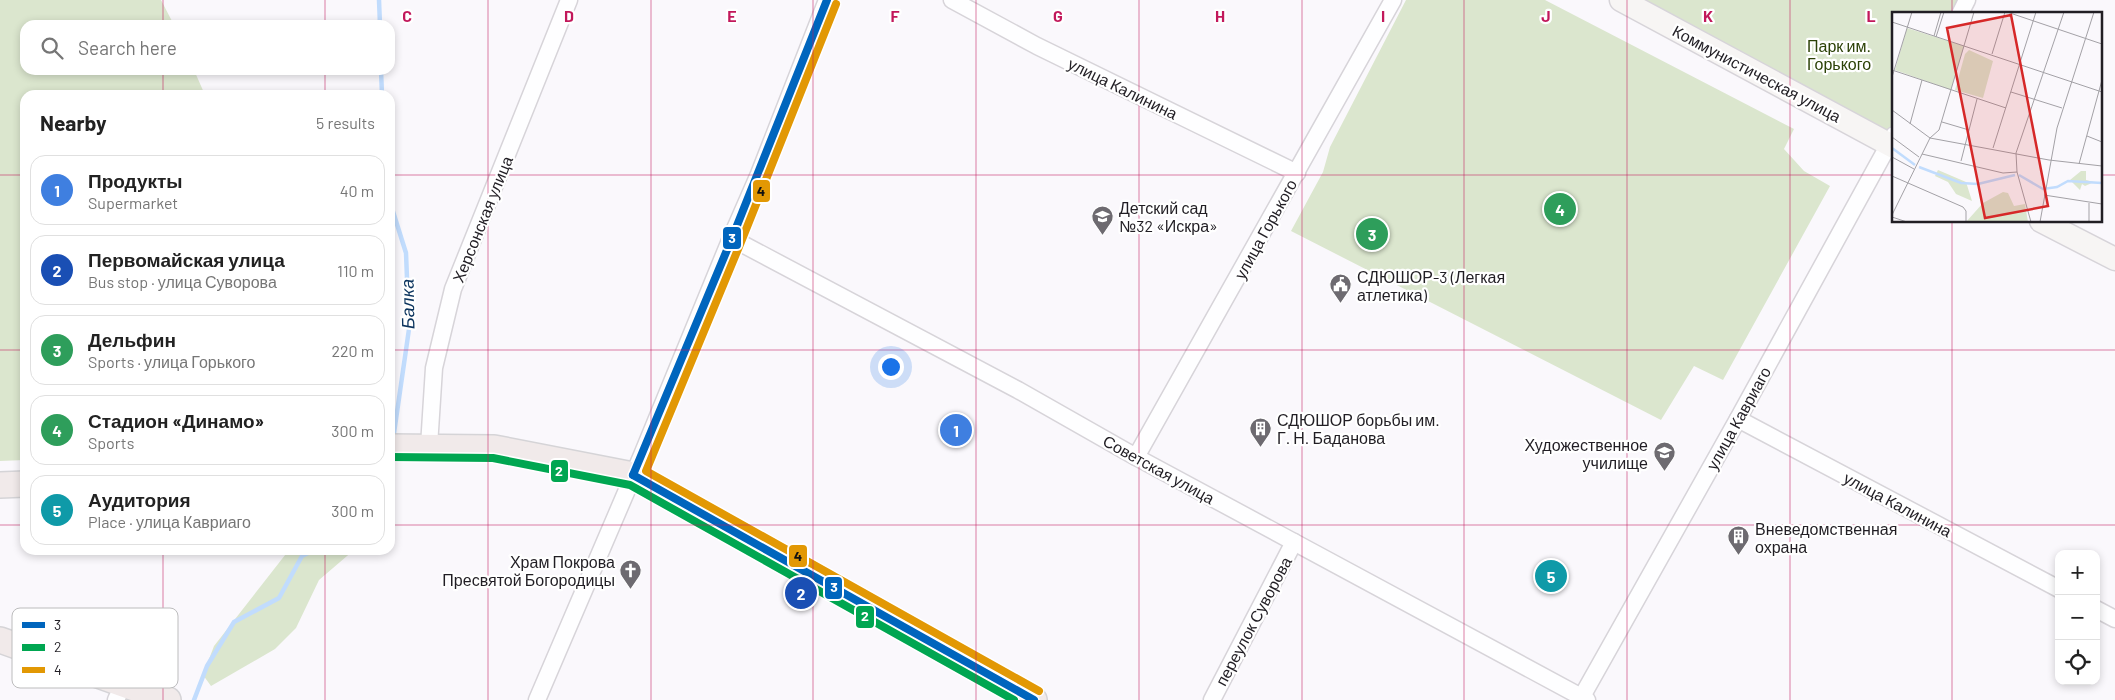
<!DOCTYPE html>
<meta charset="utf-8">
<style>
:root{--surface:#fff;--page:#f2f2f2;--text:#222;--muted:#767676;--line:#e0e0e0;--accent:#0f766e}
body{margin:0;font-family:Barlow,sans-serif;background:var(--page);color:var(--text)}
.controls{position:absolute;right:15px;bottom:15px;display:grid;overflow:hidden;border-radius:10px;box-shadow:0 2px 8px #0003}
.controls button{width:45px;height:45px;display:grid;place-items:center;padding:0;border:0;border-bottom:1px solid var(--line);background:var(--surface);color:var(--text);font:25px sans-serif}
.you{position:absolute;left:890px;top:366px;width:18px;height:18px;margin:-12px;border:4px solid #fff;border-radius:50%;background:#1a73e8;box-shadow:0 0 0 8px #1a73e833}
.badge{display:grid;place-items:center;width:32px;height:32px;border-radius:50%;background:var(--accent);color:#fff;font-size:16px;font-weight:700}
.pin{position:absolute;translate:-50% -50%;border:2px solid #fff;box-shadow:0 1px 5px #0006}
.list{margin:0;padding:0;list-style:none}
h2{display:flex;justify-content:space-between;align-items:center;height:65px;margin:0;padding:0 20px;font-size:21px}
h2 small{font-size:16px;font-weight:400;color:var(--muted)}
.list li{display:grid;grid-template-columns:32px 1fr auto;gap:15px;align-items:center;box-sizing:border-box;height:70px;margin:0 10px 10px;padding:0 10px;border:1px solid var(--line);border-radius:15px}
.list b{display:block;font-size:19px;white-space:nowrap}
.list p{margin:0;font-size:16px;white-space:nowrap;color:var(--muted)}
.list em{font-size:16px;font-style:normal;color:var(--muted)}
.icon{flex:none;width:28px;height:28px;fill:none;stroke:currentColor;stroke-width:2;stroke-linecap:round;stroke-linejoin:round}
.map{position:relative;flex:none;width:2115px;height:700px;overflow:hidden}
.search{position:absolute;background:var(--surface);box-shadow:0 2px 8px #0003;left:20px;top:20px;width:375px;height:55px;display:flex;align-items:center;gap:12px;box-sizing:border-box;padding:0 18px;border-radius:15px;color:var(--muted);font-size:19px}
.panel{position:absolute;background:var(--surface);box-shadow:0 2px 8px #0003;left:20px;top:90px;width:375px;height:465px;border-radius:15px}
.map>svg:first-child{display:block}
.green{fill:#dbe6ce}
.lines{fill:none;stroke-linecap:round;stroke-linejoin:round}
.stream{stroke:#c1dcfd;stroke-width:4.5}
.minor-casing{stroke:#d7d4d9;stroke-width:19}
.secondary-casing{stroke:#d7d4d9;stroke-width:25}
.primary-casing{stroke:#d5d4d7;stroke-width:28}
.minor{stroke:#fefeff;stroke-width:16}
.secondary{stroke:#f7f5f4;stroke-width:22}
.primary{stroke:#f1eaea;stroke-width:25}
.bus-1-casing{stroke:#fff;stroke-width:11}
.bus-2-casing{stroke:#fff;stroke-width:11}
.bus-3-casing{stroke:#fff;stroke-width:11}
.bus-1{stroke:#0065bd;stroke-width:8}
.bus-2{stroke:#00a651;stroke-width:8}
.bus-3{stroke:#e29804;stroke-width:8}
.grid{fill:none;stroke:#c2185b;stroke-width:1;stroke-opacity:0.55}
.labels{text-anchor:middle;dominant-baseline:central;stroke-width:4.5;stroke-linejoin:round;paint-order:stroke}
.park-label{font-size:16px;fill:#2c4207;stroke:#fff}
.street-label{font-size:16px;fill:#211e24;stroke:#fff}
.poi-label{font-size:16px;fill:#211e24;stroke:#fff;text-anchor:start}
.water-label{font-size:18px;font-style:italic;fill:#0c345e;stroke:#fff}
.inset-river{fill:none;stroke:#c1dcfd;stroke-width:2.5}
.inset-road{fill:none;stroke:#a3a1a6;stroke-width:1}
.view{fill:#d62828;fill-opacity:0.15;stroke:#d62828;stroke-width:2.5}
.inset-edge{fill:none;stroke:#211e24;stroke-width:2.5}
.key{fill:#fff;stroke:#bcbcbd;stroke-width:1}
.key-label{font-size:14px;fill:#211e24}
.grid-label{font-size:16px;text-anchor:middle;font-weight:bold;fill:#c2185b;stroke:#fff;stroke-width:4.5;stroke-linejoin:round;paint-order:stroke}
.line-badge{stroke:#fff;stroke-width:2}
.badge-label{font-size:14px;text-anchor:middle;font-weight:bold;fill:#fff}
.pale-badge-label{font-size:14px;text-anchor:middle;font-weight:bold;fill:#111}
</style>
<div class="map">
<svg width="2115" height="700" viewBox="0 0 2115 700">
<rect width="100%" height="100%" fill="#faf8fc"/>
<g class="green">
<path d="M0,0H161L174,25H25V70H194L205,95H25V460L0,461Z"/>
<path d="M1406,0H1545L1794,129L1784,149L1804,171L1830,186L1723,380L1694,366L1661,420L1291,231L1323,172L1330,147Z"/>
<path d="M1621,0H1967L1960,14H1894V135Z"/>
<path d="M289,550H354L319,580L296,628L275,649L211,686L203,675L214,646Z"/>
</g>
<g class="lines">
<g class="stream">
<path d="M379,0L380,25"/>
<path d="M381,70L382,95"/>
<path d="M390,202L406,253L409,329L393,440"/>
<path d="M390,466L391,455"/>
<path d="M194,700L207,666L234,622L279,598L302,556L314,550"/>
</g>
<defs>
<g id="minor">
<path d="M952,0L1037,46L1297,173"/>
<path d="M1960,14L1967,0"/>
<path d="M731,238L1018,390L1136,457L1587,700"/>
<path d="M1738,419L2059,589"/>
<path d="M429,446L434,368L453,289L569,0"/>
<path d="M1136,457L1393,0"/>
<path d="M2096,609L2115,619"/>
<path d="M116,700L123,685"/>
<path d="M537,700L642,455L731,238L759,174L827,0"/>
<path d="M1212,700L1294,542"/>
<path d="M1580,700L1738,419L1894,135"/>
</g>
<g id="secondary">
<path d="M1621,0L1894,147"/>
<path d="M2041,221L2115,259"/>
</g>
<g id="primary">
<path d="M390,447L494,448L633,475L1034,700"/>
<path d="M0,485L25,484"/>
<path d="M0,640L168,700"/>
</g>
</defs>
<use href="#minor" class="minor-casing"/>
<use href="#secondary" class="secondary-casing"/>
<use href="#primary" class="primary-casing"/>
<use href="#minor" class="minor"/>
<use href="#secondary" class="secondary"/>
<use href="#primary" class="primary"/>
<defs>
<g id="bus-1">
<path d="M633,475L732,238L827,0"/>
<path d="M633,475L1034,700"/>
</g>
<path id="bus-2" d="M390,457L493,458L630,485L1014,700"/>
<path id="bus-3" d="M836,4L741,242L646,471L1039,691"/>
</defs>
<use href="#bus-1" class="bus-1-casing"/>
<use href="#bus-2" class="bus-2-casing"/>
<use href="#bus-3" class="bus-3-casing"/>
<use href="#bus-1" class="bus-1"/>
<use href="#bus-2" class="bus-2"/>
<use href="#bus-3" class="bus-3"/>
</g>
<path class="grid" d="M163,0V25M325,0V25M488,0V700M651,0V700M813,0V700M976,0V700M1139,0V700M1302,0V700M1464,0V700M1627,0V700M1790,0V700M1952,0V14M163,70V95M325,70V95M0,175H25M390,175H1894M2101,175H2115M1952,221V700M0,350H25M390,350H2115M0,525H25M390,525H2115M163,550V700M325,550V700"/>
<defs>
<symbol id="school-pin" viewBox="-11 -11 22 30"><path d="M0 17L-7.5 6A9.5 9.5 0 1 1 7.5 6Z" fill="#6d6a70" stroke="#fff"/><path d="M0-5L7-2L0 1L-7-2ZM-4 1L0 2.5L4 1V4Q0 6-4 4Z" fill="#fff"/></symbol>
<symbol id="civic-pin" viewBox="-11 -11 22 30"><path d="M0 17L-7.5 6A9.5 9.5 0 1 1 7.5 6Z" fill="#6d6a70" stroke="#fff"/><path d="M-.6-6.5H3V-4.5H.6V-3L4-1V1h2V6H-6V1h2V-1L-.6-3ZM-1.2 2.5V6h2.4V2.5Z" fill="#fff"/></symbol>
<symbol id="building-pin" viewBox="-11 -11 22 30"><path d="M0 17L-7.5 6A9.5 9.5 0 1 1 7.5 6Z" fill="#6d6a70" stroke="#fff"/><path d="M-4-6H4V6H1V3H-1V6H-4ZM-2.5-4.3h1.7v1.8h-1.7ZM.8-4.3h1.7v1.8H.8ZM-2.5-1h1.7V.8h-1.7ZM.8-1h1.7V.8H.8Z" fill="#fff"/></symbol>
<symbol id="church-pin" viewBox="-11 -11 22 30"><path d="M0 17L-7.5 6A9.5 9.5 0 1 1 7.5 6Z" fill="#6d6a70" stroke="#fff"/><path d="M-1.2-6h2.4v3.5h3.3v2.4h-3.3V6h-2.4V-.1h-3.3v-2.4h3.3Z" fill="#fff"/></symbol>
</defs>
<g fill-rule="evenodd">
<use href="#school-pin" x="1090" y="204" width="25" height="34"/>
<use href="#civic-pin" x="1328" y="272" width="25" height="34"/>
<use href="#building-pin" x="1248" y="416" width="25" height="34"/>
<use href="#school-pin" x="1652" y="440" width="25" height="34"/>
<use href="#building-pin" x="1726" y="524" width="25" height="34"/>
<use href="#church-pin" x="618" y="558" width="25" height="34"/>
</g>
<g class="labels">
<g class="park-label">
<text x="1839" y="45">Парк им.<tspan x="1839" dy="18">Горького</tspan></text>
</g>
<g class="street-label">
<text transform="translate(1757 73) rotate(28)">Коммунистическая улица</text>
<text transform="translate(1123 88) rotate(26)">улица Калинина</text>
<text transform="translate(482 219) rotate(-68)">Херсонская улица</text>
<text transform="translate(1265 229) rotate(-61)">улица Горького</text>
<text transform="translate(1738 418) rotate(-61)">улица Кавриаго</text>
<text transform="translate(1159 469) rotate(29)">Советская улица</text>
<text transform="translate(1898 504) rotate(28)">улица Калинина</text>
<text transform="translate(1253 621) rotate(-62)">переулок Суворова</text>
</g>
<g class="poi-label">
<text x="1119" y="207">Детский сад<tspan x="1119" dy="18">№32 «Искра»</tspan></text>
<text x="1357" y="276">СДЮШОР-3 (Легкая<tspan x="1357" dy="18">атлетика)</tspan></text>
<text x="1277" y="419">СДЮШОР борьбы им.<tspan x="1277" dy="18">Г. Н. Баданова</tspan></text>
<text x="1648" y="444" text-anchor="end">Художественное<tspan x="1648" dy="18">училище</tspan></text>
<text x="1755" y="528">Вневедомственная<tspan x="1755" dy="18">охрана</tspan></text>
<text x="615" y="561" text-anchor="end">Храм Покрова<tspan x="615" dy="18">Пресвятой Богородицы</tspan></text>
</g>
<g class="water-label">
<text transform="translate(407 304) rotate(-91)">Балка</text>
</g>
</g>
<g transform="translate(1892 12)">
<rect width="210" height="210" fill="#faf8fc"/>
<path d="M15,16L72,34L59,78L3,58ZM77,38L101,49L91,86L63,78L73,42ZM46,158L74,170L80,189L64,182L56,170L43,164ZM189,159H194V168L202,170L193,174L190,172L188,178L178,168ZM111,180L116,181L122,194L133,192L136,210H74L91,191Z" fill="#dbe6ce"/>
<path class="inset-river" d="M0,136L23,153M27,155L69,171L86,172L123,163M127,163L151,177L165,175L176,169L210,171"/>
<path class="inset-road" d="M115,0L210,32M0,10L210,80M42,24L49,0M44,25L52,0M100,42L113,0M0,58L114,96M0,65L20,0M119,80L170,96M0,98L38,126L157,148L210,154M50,110L77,118M18,112L30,68M195,124L210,130M0,125L27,145M101,136L144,0M30,142L111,161L125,160M0,145L22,157M69,149L85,87M187,152L210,68M0,164L71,195L74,199V210M152,183L210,192M0,203L38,126L47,118L82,0M0,205L15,210M139,210L125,160L124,141L172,0M148,210L165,116L202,0M197,210V191"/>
<path class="view" d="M119,3L156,194L93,206L55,16Z"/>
<rect width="210" height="210" class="inset-edge"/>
</g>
<rect x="12" y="608" width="166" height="80" rx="8" class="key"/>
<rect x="22" y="622" width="23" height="6" fill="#0065bd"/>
<rect x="22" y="644" width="23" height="7" fill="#00a651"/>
<rect x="22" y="667" width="23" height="6" fill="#e29804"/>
<g class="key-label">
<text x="54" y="630">3</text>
<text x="54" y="652">2</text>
<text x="54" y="675">4</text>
</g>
<g class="grid-label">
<text x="407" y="22">C</text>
<text x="569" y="22">D</text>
<text x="732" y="22">E</text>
<text x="895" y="22">F</text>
<text x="1058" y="22">G</text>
<text x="1220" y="22">H</text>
<text x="1383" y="22">I</text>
<text x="1546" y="22">J</text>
<text x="1708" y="22">K</text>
<text x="1871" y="22">L</text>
</g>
<g class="line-badge">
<rect x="752" y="179" width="19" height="24" rx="5" fill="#e29804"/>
<rect x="722" y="226" width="20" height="24" rx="5" fill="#0065bd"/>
<rect x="550" y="459" width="19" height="24" rx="5" fill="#00a651"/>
<rect x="788" y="544" width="20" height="24" rx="5" fill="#e29804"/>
<rect x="824" y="576" width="19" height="24" rx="5" fill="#0065bd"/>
<rect x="855" y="605" width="20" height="24" rx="5" fill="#00a651"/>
</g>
<g class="badge-label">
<text x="732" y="243">3</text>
<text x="559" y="476">2</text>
<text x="834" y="592">3</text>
<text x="865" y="621">2</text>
</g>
<g class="pale-badge-label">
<text x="761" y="196">4</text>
<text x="798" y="561">4</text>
</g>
</svg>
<div class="controls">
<button>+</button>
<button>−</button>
<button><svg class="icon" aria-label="locate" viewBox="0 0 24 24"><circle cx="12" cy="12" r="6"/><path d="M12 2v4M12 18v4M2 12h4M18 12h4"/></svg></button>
</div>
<div class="you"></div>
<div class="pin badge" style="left:956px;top:430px;background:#3f7fe0">1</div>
<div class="pin badge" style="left:801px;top:593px;background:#1a4fb4">2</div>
<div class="pin badge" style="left:1372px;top:234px;background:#2e9e5b">3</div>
<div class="pin badge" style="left:1560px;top:209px;background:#2e9e5b">4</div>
<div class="pin badge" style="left:1551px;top:576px;background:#0f9aa8">5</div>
<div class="search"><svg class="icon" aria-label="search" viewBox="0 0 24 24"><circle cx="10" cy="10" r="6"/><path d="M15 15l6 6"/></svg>Search here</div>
<section class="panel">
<h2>Nearby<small>5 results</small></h2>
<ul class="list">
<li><span class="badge" style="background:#3f7fe0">1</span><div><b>Продукты</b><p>Supermarket</p></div><em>40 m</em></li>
<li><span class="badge" style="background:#1a4fb4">2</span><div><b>Первомайская улица</b><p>Bus stop · улица Суворова</p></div><em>110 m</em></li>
<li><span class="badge" style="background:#2e9e5b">3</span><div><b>Дельфин</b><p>Sports · улица Горького</p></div><em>220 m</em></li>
<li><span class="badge" style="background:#2e9e5b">4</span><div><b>Стадион «Динамо»</b><p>Sports</p></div><em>300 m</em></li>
<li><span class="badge" style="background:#0f9aa8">5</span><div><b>Аудитория</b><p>Place · улица Кавриаго</p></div><em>300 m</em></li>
</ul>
</section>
</div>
